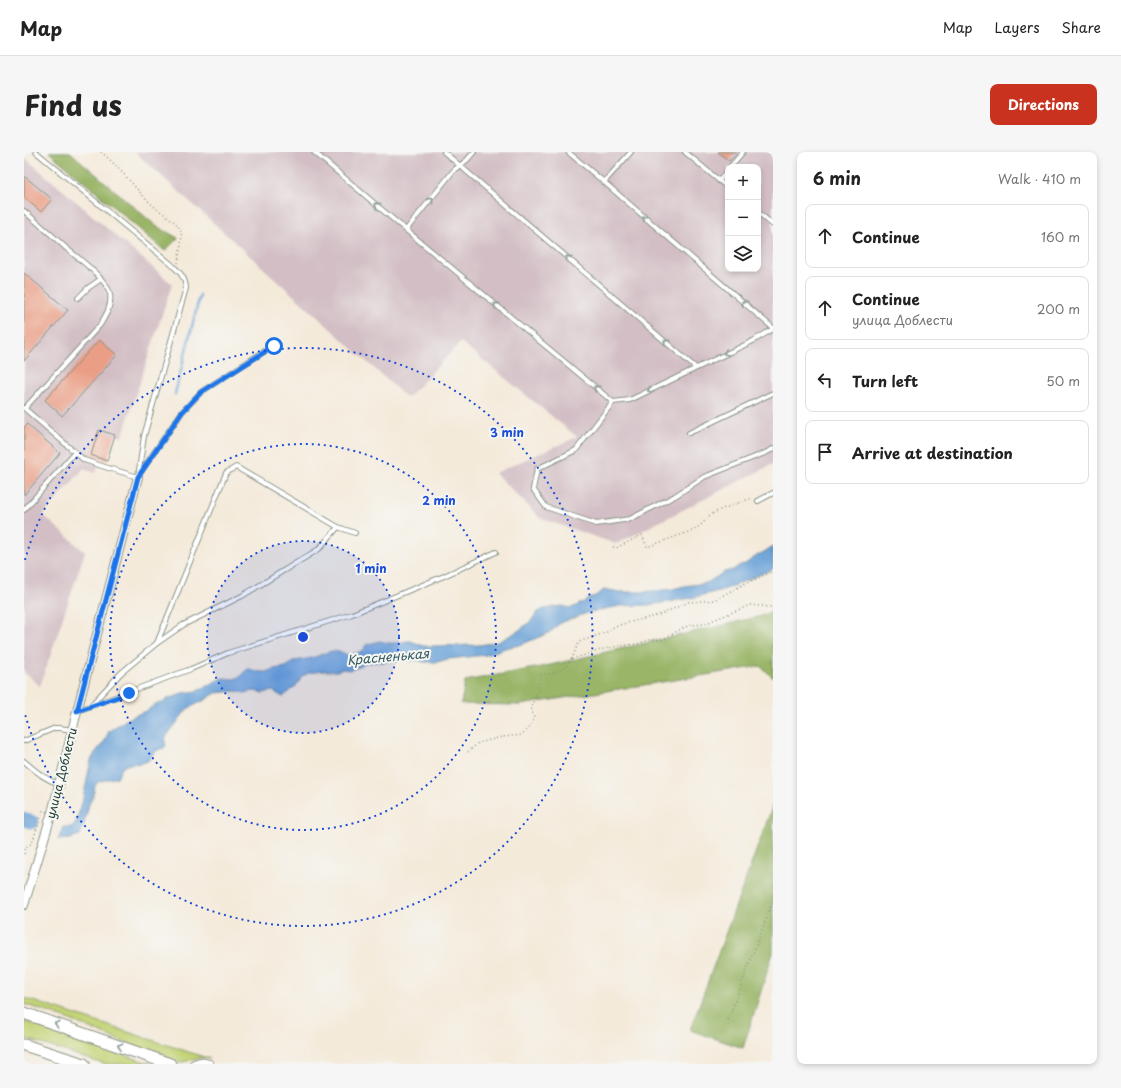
<!DOCTYPE html>
<meta charset="utf-8">
<style>
:root{--surface:#fff;--page:#f6f6f6;--text:#222;--muted:#767676;--line:#e0e0e0;--accent:#c8321e}
body{margin:0;font-family:"Playpen Sans",sans-serif;background:var(--page);color:var(--text)}
.controls{position:absolute;right:12px;top:12px;display:grid;overflow:hidden;border-radius:8px;box-shadow:0 2px 6px #0003}
.controls button{width:36px;height:36px;display:grid;place-items:center;padding:0;border:0;border-bottom:1px solid var(--line);background:var(--surface);color:var(--text);font:20px sans-serif}
.stop{position:absolute;width:12px;height:12px;margin:-9px;border:3px solid #1a73e8;border-radius:50%;background:#fff}
.stop.end{background:#1a73e8;border-color:#fff;box-shadow:0 1px 4px #0008}
.list{margin:0;padding:0;list-style:none}
h2{display:flex;justify-content:space-between;align-items:center;height:52px;margin:0;padding:0 16px;font-size:17px}
h2 small{font-size:13px;font-weight:400;color:var(--muted)}
.list li{display:grid;grid-template-columns:26px 1fr auto;gap:12px;align-items:center;box-sizing:border-box;height:64px;margin:0 8px 8px;padding:0 8px;border:1px solid var(--line);border-radius:8px}
.list b{display:block;font-size:15px;white-space:nowrap}
.list p{margin:0;font-size:13px;white-space:nowrap;color:var(--muted)}
.list em{font-size:13px;font-style:normal;color:var(--muted)}
.icon{flex:none;width:22px;height:22px;fill:none;stroke:currentColor;stroke-width:2;stroke-linecap:round;stroke-linejoin:round}
.map{position:relative;flex:none;width:749px;height:912px;overflow:hidden;border-radius:8px}
header{display:flex;align-items:center;gap:24px;box-sizing:border-box;height:56px;padding:0 20px;background:var(--surface);border-bottom:1px solid var(--line)}
header strong{font-size:19px}
nav{display:flex;gap:22px;margin-inline-start:auto;font-size:14px}
.intro{display:flex;align-items:center;justify-content:space-between;box-sizing:border-box;height:96px;padding:0 24px}
h1{margin:0;font-size:28px}
.button{padding:10px 18px;border-radius:8px;background:var(--accent);color:#fff;font-size:14px;font-weight:700}
main{display:flex;gap:24px;padding:0 24px}
aside{flex:1;background:var(--surface);border-radius:8px;box-shadow:0 2px 6px #0003}
.map>svg:first-child{display:block}
.industrial{fill:#d2bec4;fill-rule:evenodd}
.green{fill:#c3d376;stroke:#718855}
.forest{fill:#9ab567;stroke:#5c794e}
.water{fill:#69a1d7;stroke:#446f86}
.lines{fill:none;stroke-linecap:round;stroke-linejoin:round}
.stream{stroke:#69a1d7;stroke-width:2.5}
.river{stroke:#69a1d7;stroke-width:14}
.building{fill:#ea9e85}
.lane-casing{stroke:#8a9487;stroke-width:6}
.street-casing{stroke:#8a9487;stroke-width:10}
.secondary-casing{stroke:#8a9487;stroke-width:13}
.path{stroke:#8a9487;stroke-width:1.5;stroke-dasharray:1 3;stroke-linecap:butt}
.lane{stroke:#fff;stroke-width:4}
.street{stroke:#fff;stroke-width:8}
.secondary{stroke:#fff;stroke-width:11}
.oneway{stroke:#8f9e9a}
.route{stroke:#1a73e8;stroke-width:5}
.ring{fill:none;stroke:#1d4ed8;stroke-width:2;stroke-dasharray:2 4}
.labels{text-anchor:middle;dominant-baseline:central;stroke-width:4;stroke-linejoin:round;paint-order:stroke}
.street-label{font-size:12px;fill:#1f3d34;stroke:#f6f6f2}
.water-label{font-size:13px;font-style:italic;fill:#355b65;stroke:#f6f6f2}
.centre{fill:#1d4ed8;stroke:#f6f6f2;stroke-width:2}
.ring-label{font-size:12px;text-anchor:middle;font-weight:bold;fill:#1d4ed8;stroke:#f6f6f2;stroke-width:4;stroke-linejoin:round;paint-order:stroke}
</style>
<header>
<strong>Map</strong>
<nav><a>Map</a><a>Layers</a><a>Share</a></nav>
</header>
<div class="intro"><h1>Find us</h1><a class="button">Directions</a></div>
<main>
<div class="map">
<svg width="749" height="912" viewBox="0 0 749 912">
<rect width="100%" height="100%" fill="#f6f6f2"/>
<filter id="ink" filterUnits="userSpaceOnUse"><feTurbulence type="fractalNoise" baseFrequency=".025" numOctaves="2"/><feDisplacementMap in="SourceGraphic" scale="8" xChannelSelector="R" yChannelSelector="G"/><feConvolveMatrix kernelMatrix="1 2 1 2 8 2 1 2 1" color-interpolation-filters="sRGB"/></filter>
<filter id="wash" filterUnits="userSpaceOnUse"><feTurbulence type="fractalNoise" baseFrequency=".012" numOctaves="4" result="noise"/><feDisplacementMap in="SourceGraphic" scale="16" xChannelSelector="R" yChannelSelector="G"/><feGaussianBlur stdDeviation="0.9" result="paint"/><feColorMatrix in="noise" values="0 0 0 0 0 0 0 0 0 0 0 0 0 0 0 0 0 1.4 0 .05"/><feComposite in="paint" operator="in"/></filter>
<g filter="url(#wash)">
<rect width="100%" height="100%" fill="#f4eada"/>
<g class="industrial">
<path d="M111,0H749V312L592,392L516,366L471,321L553,285L437,190L383,246ZM704,15H734V117H704Z"/>
<path d="M0,5L148,132L98,285L91,283L83,309L77,307L72,321L60,316L19,363L61,400L16,534L0,520Z"/>
</g>
<g class="green">
<path d="M0,846L186,907L178,906L158,910H151L120,899L44,867L0,852Z"/>
<path d="M0,869L127,912H80L0,886Z"/>
</g>
<g class="forest">
<path d="M25,0H46L132,74L154,86L141,99Z"/>
<path d="M749,458V526L737,514L496,553L437,552L441,529L522,514L738,464Z"/>
<path d="M749,653V801L719,896L666,878Z"/>
</g>
<path class="water" d="M749,394V417L702,437L668,446L625,453L596,454L566,460L536,471L528,479L518,484L496,493L481,496L462,503L424,507L413,510H400L393,508L386,509L375,507L360,510H348L341,511L335,515L326,518L317,517L313,519H299L285,521L279,524L272,534L260,544H257L249,539L239,541L230,539L221,541L212,539L192,541L179,549L163,557L142,585L141,589L142,594L140,596C135,597 131,599 128,603C127,604 126,607 125,608C116,615 107,607 97,617L95,622L93,625L74,630L71,634L69,645L65,652L60,672L56,683L50,685L48,687L34,688L39,675H47L52,670L58,651L67,608L71,601L80,590L85,579L105,566L124,558L130,553L140,550L145,546L153,544L158,541L173,539L187,532L195,527L200,526L210,527L215,525L220,520L224,517L238,520H242L249,517L262,515L270,509L288,506L301,501L308,499H315L324,503L329,502L339,499L341,494L344,492L356,489L365,491H374L383,489H387L399,494H404L455,493L474,490L494,479L506,470L514,460L520,457L538,454L546,456L550,455L565,447L571,444L580,438H585L596,440H618L649,437L660,434L682,431L686,429L700,420L709,418L716,413L721,412L734,403L740,400Z"/>
<g class="lines">
<path class="stream" d="M151,242L176,143"/>
<path class="river" d="M0,667L8,670"/>
</g>
<g id="blocks">
<g class="building">
<path d="M694,0H713L705,9Z"/>
<path d="M0,24L28,47L17,60L0,45Z"/>
<path d="M0,121L44,158L0,209Z"/>
<path d="M75,188L93,203L38,264L21,248Z"/>
<path d="M3,272L36,301L0,343V276Z"/>
<path d="M75,278L91,283L83,309L67,303Z"/>
</g>
</g>
</g>
<g filter="url(#ink)">
<use href="#blocks" fill-opacity="0" stroke="#8a9487" stroke-width="1"/>
<g class="lines">
<defs>
<g id="lane">
<path d="M12,0L147,112C155,120 161,124 162,136L120,284L114,325"/>
<path d="M290,0L376,73L589,250L606,248L729,189L749,177"/>
<path d="M420,0L672,216"/>
<path d="M544,0L580,30L749,176"/>
<path d="M661,0L704,36"/>
<path d="M706,15L719,0"/>
<path d="M695,29L704,18"/>
<path d="M580,30L607,0"/>
<path d="M0,59C14,71 28,83 42,96C54,106 83,127 86,142C88,154 82,163 76,173L1,256"/>
<path d="M734,60L749,73"/>
<path d="M382,78L430,18L443,8L450,0"/>
<path d="M54,146L64,136L77,127"/>
<path d="M589,250L552,298L513,317L509,337L522,355L572,372L606,367L651,344L680,325L741,301L749,297"/>
<path d="M0,256L60,308L81,315L114,325"/>
<path d="M665,281L749,241"/>
<path d="M114,324L158,260L177,240L250,193"/>
<path d="M734,349L749,341"/>
<path d="M0,358L51,300"/>
<path d="M133,491L202,321L212,315L314,375L331,381"/>
<path d="M68,552L97,521L133,491L159,473L218,444L295,397L314,375"/>
<path d="M53,559L167,517L204,501L328,462L420,424L472,400"/>
<path d="M0,589L31,576H36L48,578"/>
<path d="M0,609C12,619 20,627 35,632"/>
</g>
<g id="street">
<path d="M0,753L29,657L53,559L114,325"/>
<path d="M170,912L176,910L185,912"/>
</g>
<g id="secondary">
<path d="M0,861L146,912"/>
<path d="M0,893L60,912"/>
</g>
</defs>
<use href="#lane" class="lane-casing"/>
<use href="#street" class="street-casing"/>
<use href="#secondary" class="secondary-casing"/>
<g class="path">
<path d="M77,0C98,17 113,40 133,57C140,62 155,71 157,80C159,89 155,101 154,111"/>
<path d="M589,395L592,396L618,383L623,395L670,378L677,373L686,363L698,357L725,347L729,346"/>
<path d="M548,507L580,497L594,494L613,492L625,488H636L644,485L653,479L666,473L680,472L726,453L749,455"/>
<path d="M444,600L454,591L478,585L498,583L506,575L510,566L507,555L514,538L516,524C521,521 527,522 532,520C546,515 550,502 555,490L583,480L591,474L635,463L665,450L690,448L720,432L749,419"/>
<path d="M0,702L2,695L8,691L19,658L21,656"/>
<path d="M704,868L749,748"/>
</g>
<use href="#lane" class="lane"/>
<use href="#street" class="street"/>
<use href="#secondary" class="secondary"/>
</g>
<defs><path id="oneway-chevron" d="M-2-3.5L2.5 0L-2 3.5" fill="none" stroke-width="1.6" stroke-linecap="round" stroke-linejoin="round"/></defs>
<g class="oneway">
<use href="#oneway-chevron" transform="translate(407 48) rotate(-52)"/>
<use href="#oneway-chevron" transform="translate(353 53) rotate(-140)"/>
<use href="#oneway-chevron" transform="translate(621 66) rotate(-139)"/>
<use href="#oneway-chevron" transform="translate(544 106) rotate(-139)"/>
<use href="#oneway-chevron" transform="translate(720 151) rotate(-139)"/>
<use href="#oneway-chevron" transform="translate(472 153) rotate(-140)"/>
<use href="#oneway-chevron" transform="translate(642 190) rotate(-139)"/>
<use href="#oneway-chevron" transform="translate(702 201) rotate(155)"/>
<use href="#oneway-chevron" transform="translate(572 236) rotate(-140)"/>
<use href="#oneway-chevron" transform="translate(626 238) rotate(154)"/>
<use href="#oneway-chevron" transform="translate(33 872) rotate(-161)"/>
<use href="#oneway-chevron" transform="translate(96 894) rotate(-161)"/>
</g>
</g>
<g class="lines" filter="url(#ink)">
<path class="route" d="M105,541L53,559L114,325L158,260L177,240L250,194"/>
</g>
<circle cx="279" cy="485" r="96" fill="#1d4ed8" fill-opacity=".12"/>
<g class="ring">
<circle cx="279" cy="485" r="96"/>
<circle cx="279" cy="485" r="193"/>
<path d="M1 408A289 289 0 1 1 1 562"/>
</g>
<g class="labels">
<g class="street-label">
<text transform="translate(37 621) rotate(-76)">улица Доблести</text>
</g>
<g class="water-label">
<text transform="translate(364 504) rotate(-5)">Красненькая</text>
</g>
</g>
<circle cx="279" cy="485" r="6" class="centre"/>
<g class="ring-label">
<text x="483" y="285">3 min</text>
<text x="415" y="353">2 min</text>
<text x="347" y="421">1 min</text>
</g>
</svg>
<div class="controls">
<button>+</button>
<button>−</button>
<button><svg class="icon" aria-label="layers" viewBox="0 0 24 24"><path d="M12 4l9 5-9 5-9-5zM3 14l9 5 9-5"/></svg></button>
</div>
<div class="stop" style="left:250px;top:194px"></div>
<div class="stop end" style="left:105px;top:541px"></div>
</div>
<aside>
<h2>6 min<small>Walk · 410 m</small></h2>
<ul class="list">
<li><svg class="icon" aria-label="ahead" viewBox="0 0 24 24"><path d="M12 20V5M6 11l6-6 6 6"/></svg><div><b>Continue</b></div><em>160 m</em></li>
<li><svg class="icon" aria-label="ahead" viewBox="0 0 24 24"><path d="M12 20V5M6 11l6-6 6 6"/></svg><div><b>Continue</b><p>улица Доблести</p></div><em>200 m</em></li>
<li><svg class="icon" aria-label="left" viewBox="0 0 24 24"><path d="M17 20v-9H6M10 6l-5 5 5 5"/></svg><div><b>Turn left</b></div><em>50 m</em></li>
<li><svg class="icon" aria-label="arrive" viewBox="0 0 24 24"><path d="M6 21V4h12l-3 4 3 4H6"/></svg><div><b>Arrive at destination</b></div></li>
</ul>
</aside>
</main>
